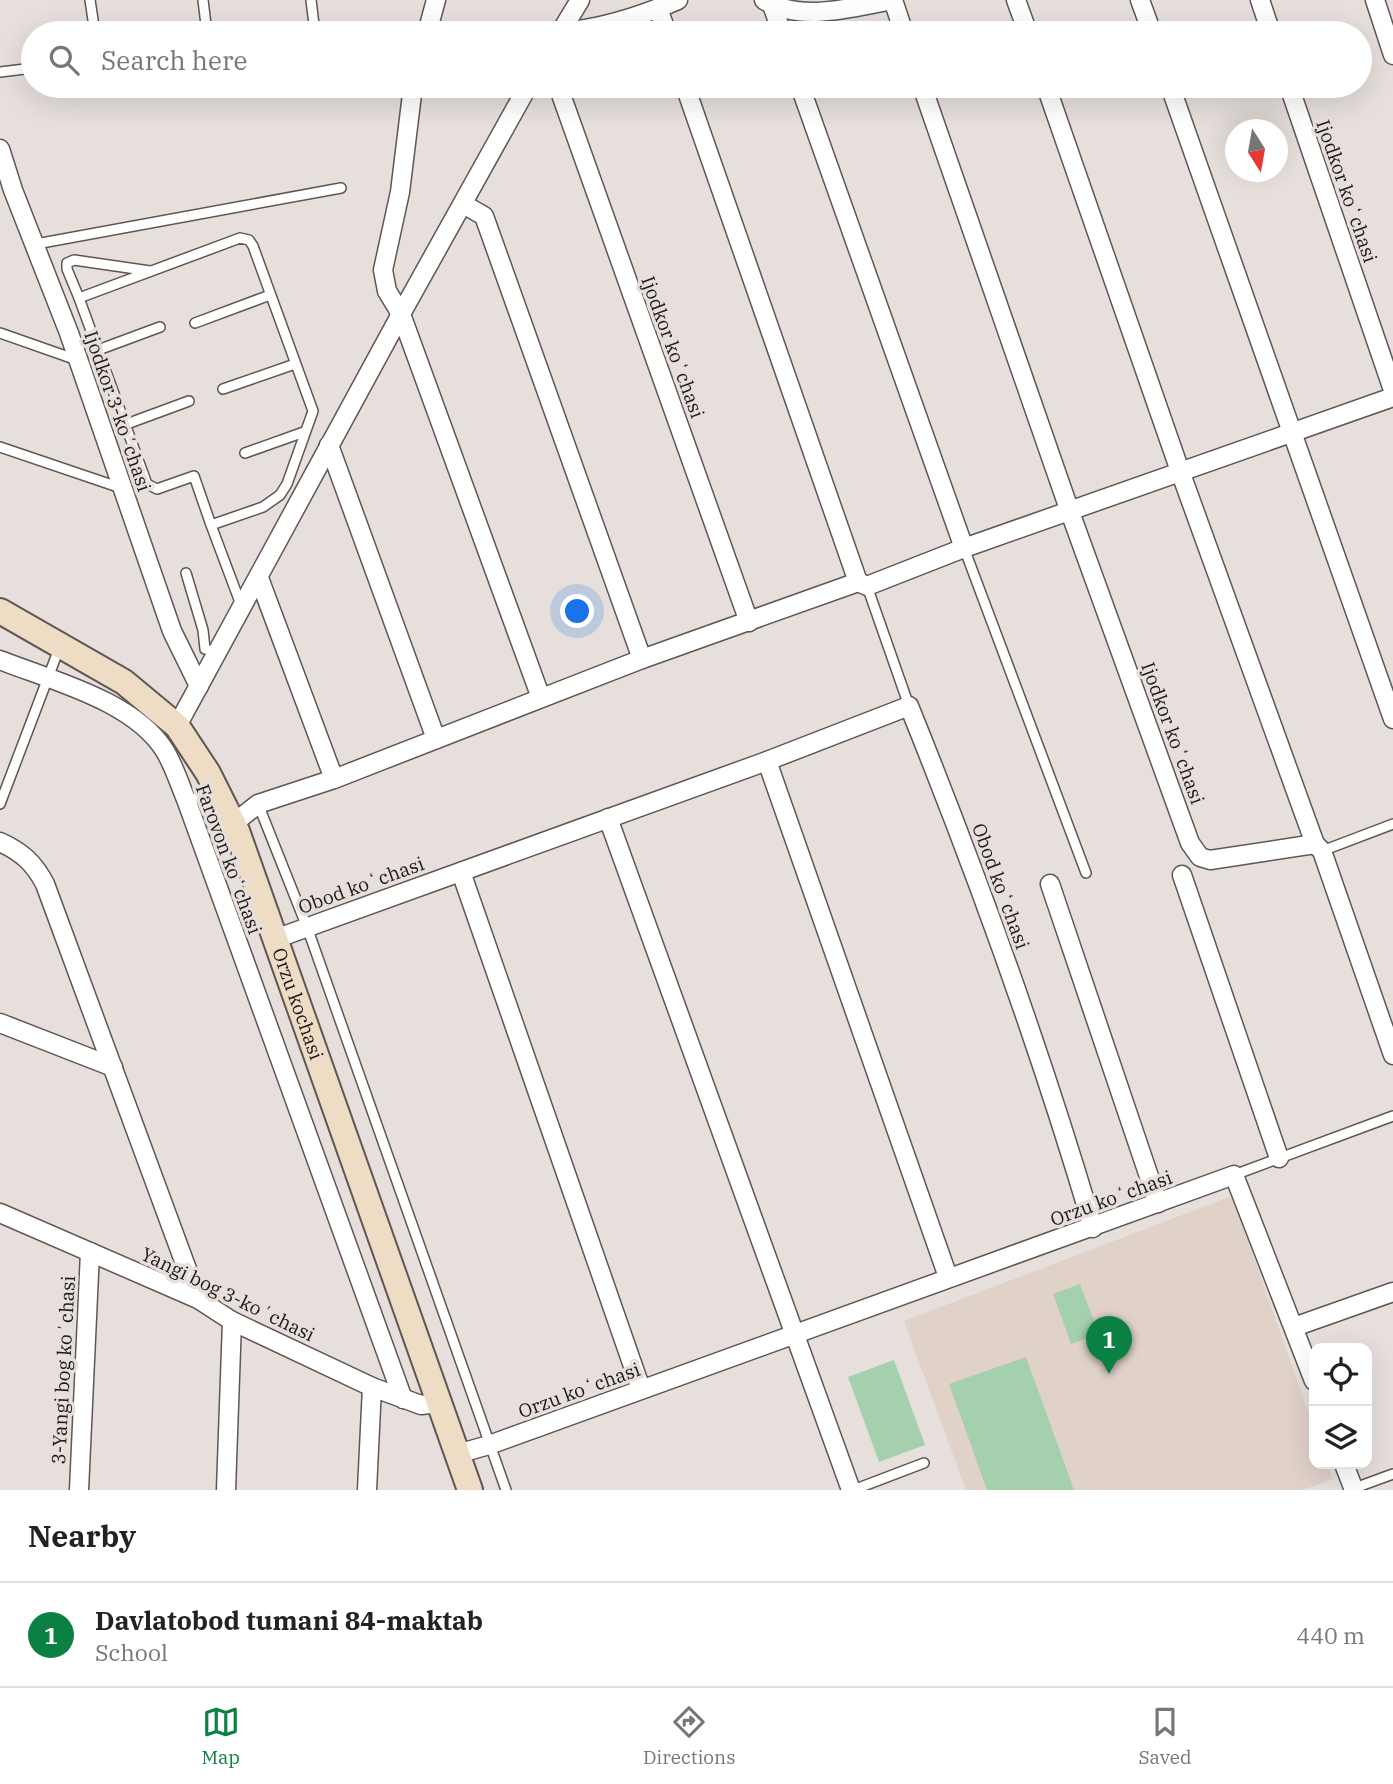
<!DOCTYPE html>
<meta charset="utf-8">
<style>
:root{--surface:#fff;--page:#f6f6f6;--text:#222;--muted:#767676;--line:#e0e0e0;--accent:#0b8043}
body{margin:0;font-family:"IBM Plex Serif",serif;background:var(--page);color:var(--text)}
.controls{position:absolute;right:21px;bottom:21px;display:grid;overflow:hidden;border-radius:14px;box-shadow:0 7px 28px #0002}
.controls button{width:63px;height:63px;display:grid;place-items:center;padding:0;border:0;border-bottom:2px solid var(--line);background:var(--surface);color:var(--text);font:35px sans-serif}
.compass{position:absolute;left:1225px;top:119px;width:63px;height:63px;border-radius:50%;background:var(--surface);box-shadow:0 7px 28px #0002;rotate:169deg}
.you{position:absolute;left:578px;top:612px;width:24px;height:24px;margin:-18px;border:5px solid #fff;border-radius:50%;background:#1a73e8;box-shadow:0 0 0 10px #1a73e833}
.badge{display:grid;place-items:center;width:46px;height:46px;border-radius:50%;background:var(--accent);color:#fff;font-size:23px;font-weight:700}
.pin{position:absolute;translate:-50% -58px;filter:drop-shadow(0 2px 4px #0008)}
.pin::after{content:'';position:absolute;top:37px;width:24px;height:21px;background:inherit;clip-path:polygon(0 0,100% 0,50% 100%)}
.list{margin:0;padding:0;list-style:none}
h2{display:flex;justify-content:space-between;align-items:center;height:91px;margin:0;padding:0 28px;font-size:30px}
h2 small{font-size:23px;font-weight:400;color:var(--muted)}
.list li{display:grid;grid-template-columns:46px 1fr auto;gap:21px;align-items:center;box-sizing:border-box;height:105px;padding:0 28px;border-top:2px solid var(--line)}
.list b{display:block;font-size:26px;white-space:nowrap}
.list p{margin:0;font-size:23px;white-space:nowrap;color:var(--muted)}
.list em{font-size:23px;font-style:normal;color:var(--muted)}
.icon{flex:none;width:38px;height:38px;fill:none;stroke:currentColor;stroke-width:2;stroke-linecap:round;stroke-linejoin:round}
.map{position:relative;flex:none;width:1393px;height:1490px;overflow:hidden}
.search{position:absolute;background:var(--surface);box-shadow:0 7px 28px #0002;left:21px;right:21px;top:21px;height:77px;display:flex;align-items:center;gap:18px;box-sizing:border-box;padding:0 24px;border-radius:38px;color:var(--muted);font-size:26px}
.sheet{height:196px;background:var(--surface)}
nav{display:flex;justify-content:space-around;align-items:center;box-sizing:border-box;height:98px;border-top:2px solid var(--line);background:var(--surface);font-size:19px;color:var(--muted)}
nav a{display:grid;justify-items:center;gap:4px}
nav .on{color:var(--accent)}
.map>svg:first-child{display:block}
.built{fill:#e0d1c9}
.green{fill:#a5d0ad}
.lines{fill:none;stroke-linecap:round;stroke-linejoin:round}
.lane-casing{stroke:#5e5754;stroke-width:12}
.street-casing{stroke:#5e5754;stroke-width:21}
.secondary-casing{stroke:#5e5754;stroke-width:28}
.lane{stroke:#fff;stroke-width:9}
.street{stroke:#fff;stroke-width:18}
.secondary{stroke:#eedcc4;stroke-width:24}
.labels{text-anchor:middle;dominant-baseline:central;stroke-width:7;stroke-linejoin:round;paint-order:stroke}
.street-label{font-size:19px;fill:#1c1918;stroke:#e6dfdb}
</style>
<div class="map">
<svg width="1393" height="1490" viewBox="0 0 1393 1490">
<rect width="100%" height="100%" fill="#e6dfdb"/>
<path class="built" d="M1232,1196L1314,1428V1464H1327L1333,1479L1303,1490H966L904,1321Z"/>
<g class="green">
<path d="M1080,1284L1099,1334L1071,1344L1053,1294Z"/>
<path d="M1026,1357L1074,1490H987L949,1384Z"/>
<path d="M894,1360L925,1445L879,1462L848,1377Z"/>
</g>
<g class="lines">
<defs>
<g id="lane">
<path d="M90,0L95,33"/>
<path d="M203,0L207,33"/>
<path d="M311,0L315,33"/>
<path d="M0,72L33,68"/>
<path d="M36,244L341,188"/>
<path d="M79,298L67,269V263L74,260L150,271"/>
<path d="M195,323L270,295"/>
<path d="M0,333L77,360"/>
<path d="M98,350L160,327"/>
<path d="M223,389L295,364"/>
<path d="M124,425L189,401"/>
<path d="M0,447L121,488"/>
<path d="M245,453L304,432"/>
<path d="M211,525L194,476L157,489L147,484L79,298L240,238L249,240L253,246L313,411L287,484L280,495L263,507L211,525L241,605"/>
<path d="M964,548L1086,873"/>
<path d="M186,573L203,630L205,649L217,652"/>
<path d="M867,586L909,706"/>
<path d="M187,802L214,789"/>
<path d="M0,804L60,646"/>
<path d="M258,804L307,927L506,1490"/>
<path d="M1322,851L1393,824"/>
<path d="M1234,1175L1393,1116"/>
<path d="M1352,1489L1393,1474"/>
<path d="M853,1490L924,1463"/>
</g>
<g id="street">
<path d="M764,0C801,23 853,7 893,0L904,33"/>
<path d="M1016,0L1028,33"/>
<path d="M1140,0L1152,33"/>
<path d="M1260,0L1271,33"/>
<path d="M1375,0L1393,55"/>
<path d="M772,5L782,33"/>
<path d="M658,9L667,33"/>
<path d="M561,32C600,29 641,16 678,0"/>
<path d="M427,33L436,0"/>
<path d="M560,33L580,0"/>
<path d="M413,86L400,192L383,270L387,291L401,314L541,698"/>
<path d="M558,86L749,622"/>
<path d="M685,86L858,582"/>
<path d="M800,86L964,548"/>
<path d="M922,86L1070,512L1190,843L1200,857L1210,860L1315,844"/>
<path d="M1046,86L1180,471L1315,844L1322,851L1393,1055"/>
<path d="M1170,86L1393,719"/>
<path d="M1289,86L1393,390"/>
<path d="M0,149L13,190L69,333L172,631L199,686"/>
<path d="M463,204L484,216L642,659"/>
<path d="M329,445L436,739"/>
<path d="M259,578L334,779"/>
<path d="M0,660C53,681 134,701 165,751C174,766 180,785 187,802L403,1399"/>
<path d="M177,726L401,314L528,86"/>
<path d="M767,761L948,1277"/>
<path d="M608,818L851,1490"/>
<path d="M234,823L258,804L334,779L642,659L858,582L867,586L964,548L1393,397"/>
<path d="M0,842C22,852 34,863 45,884L198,1299"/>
<path d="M461,872L641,1389"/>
<path d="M1182,875L1279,1158"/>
<path d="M1050,884L1158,1203"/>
<path d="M275,939L767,761L909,706C978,877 1041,1051 1093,1228"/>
<path d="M0,1023L113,1067"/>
<path d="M0,1213L198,1299L232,1321L372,1387L421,1405L438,1403"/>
<path d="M1294,1327L1393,1292"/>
<path d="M457,1454L489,1445L1234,1175L1314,1381"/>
<path d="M1344,1464L1354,1490"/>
<path d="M79,1490L90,1252"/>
<path d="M226,1490L232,1321"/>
<path d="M367,1490L372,1387"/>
</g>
<g id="secondary">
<path id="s1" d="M0,611L124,682L177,726L208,773L237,831L470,1490"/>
</g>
</defs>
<use href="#lane" class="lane-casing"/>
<use href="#street" class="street-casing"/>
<use href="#secondary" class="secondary-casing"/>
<use href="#lane" class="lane"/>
<use href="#street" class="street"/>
<use href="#secondary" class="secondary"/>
</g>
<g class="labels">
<g class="street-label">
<text transform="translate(1347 191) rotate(71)">Ijodkor koʻchasi</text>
<text transform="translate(673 347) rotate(70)">Ijodkor koʻchasi</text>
<text transform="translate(118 411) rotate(71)">Ijodkor 3-koʼchasi</text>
<text transform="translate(1173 733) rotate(70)">Ijodkor koʻchasi</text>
<text transform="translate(229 859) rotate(70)">Farovon koʻchasi</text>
<text transform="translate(361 885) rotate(-20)">Obod koʻchasi</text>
<text transform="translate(1001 886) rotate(70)">Obod koʻchasi</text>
<text stroke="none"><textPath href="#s1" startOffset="516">Orzu kochasi</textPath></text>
<text transform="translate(1111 1198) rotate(-20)">Orzu koʻchasi</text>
<text transform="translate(228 1294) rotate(26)">Yangi bog 3-koʼchasi</text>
<text transform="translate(63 1370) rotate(-87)">3-Yangi bog koʼchasi</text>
<text transform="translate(579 1390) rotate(-20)">Orzu koʻchasi</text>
</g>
</g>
</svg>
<div class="controls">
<button><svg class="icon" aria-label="locate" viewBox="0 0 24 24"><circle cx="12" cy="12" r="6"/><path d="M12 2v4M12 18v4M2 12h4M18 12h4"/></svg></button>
<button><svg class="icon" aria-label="layers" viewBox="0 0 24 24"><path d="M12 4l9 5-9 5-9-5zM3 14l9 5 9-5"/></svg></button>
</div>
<svg class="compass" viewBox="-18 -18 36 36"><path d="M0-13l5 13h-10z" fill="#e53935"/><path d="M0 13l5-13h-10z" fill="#767676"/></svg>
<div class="you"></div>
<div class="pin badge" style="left:1109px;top:1374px">1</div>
<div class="search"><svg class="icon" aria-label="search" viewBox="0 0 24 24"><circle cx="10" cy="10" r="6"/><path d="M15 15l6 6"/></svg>Search here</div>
</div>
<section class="sheet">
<h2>Nearby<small></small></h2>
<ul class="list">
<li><span class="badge">1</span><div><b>Davlatobod tumani 84-maktab</b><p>School</p></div><em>440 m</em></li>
</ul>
</section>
<nav>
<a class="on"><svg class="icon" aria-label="map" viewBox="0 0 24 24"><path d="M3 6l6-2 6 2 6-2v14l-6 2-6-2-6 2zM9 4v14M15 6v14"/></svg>Map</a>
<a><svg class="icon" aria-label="directions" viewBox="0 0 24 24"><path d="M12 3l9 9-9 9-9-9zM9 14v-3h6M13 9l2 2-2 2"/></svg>Directions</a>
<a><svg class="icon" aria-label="saved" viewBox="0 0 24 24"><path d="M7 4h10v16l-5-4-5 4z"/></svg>Saved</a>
</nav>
